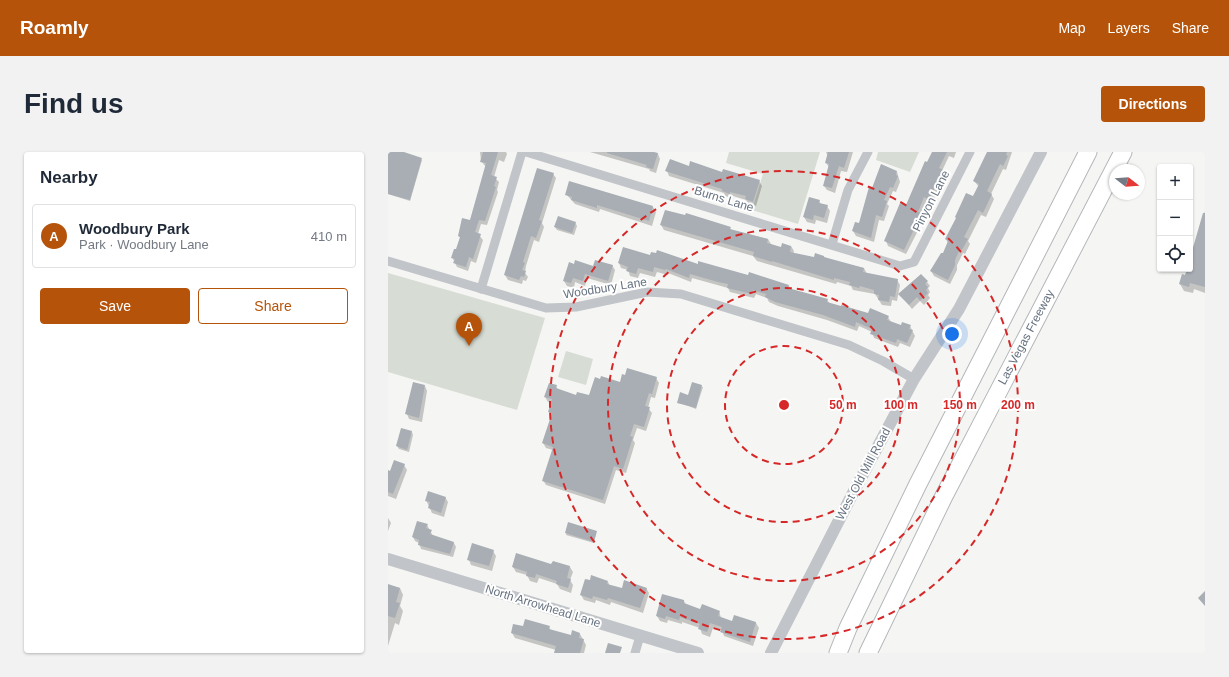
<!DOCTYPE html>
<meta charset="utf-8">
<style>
:root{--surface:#fff;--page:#f2f2f3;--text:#1f2937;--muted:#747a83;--line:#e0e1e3;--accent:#b45309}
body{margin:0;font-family:Arial,sans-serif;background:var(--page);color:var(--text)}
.controls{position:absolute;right:12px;top:12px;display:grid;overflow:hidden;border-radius:4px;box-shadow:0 1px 3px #0004}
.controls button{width:36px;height:36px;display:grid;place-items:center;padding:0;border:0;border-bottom:1px solid var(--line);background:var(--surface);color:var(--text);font:20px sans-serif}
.compass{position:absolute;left:721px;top:12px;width:36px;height:36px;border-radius:50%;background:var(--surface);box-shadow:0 1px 3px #0004;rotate:107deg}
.you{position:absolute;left:564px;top:182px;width:14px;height:14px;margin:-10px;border:3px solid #fff;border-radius:50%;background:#1a73e8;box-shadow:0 0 0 6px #1a73e833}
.badge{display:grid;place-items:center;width:26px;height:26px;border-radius:50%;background:var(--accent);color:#fff;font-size:13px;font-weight:700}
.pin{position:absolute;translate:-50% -33px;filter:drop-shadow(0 1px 2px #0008)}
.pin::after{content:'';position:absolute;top:21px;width:14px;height:12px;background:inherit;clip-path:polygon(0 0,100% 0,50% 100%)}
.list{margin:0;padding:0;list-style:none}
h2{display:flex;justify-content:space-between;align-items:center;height:52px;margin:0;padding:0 16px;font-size:17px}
h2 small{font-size:13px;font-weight:400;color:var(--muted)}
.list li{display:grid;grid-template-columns:26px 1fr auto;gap:12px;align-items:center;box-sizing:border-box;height:64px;margin:0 8px 8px;padding:0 8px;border:1px solid var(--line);border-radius:4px}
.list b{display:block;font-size:15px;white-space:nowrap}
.list p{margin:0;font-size:13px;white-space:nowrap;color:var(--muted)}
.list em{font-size:13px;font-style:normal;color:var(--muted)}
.actions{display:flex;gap:8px;padding:12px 16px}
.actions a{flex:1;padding:9px 0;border:1px solid var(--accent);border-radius:4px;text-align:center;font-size:14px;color:var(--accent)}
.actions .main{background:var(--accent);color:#fff}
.icon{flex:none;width:22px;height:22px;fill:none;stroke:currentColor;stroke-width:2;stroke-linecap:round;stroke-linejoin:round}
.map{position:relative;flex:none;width:817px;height:501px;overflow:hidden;border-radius:4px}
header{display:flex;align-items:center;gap:24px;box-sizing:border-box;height:56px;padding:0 20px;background:var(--accent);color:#fff}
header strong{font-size:19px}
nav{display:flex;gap:22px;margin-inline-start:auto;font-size:14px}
.intro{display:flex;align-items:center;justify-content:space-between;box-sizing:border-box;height:96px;padding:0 24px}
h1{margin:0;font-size:28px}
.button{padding:10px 18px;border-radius:4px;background:var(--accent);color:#fff;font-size:14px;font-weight:700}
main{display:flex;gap:24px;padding:0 24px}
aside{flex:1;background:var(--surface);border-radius:4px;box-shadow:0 1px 3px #0004}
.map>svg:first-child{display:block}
.green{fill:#d7dcd4}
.shadow{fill:#0003}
.building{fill:#a8aeb4}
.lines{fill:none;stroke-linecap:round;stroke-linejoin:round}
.motorway-casing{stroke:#b4b7ba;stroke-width:19}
.minor{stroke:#c1c4c8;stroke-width:9}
.tertiary{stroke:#c1c4c8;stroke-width:12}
.motorway{stroke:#fff;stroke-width:17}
.ring{fill:none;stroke:#d62828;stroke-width:2;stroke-dasharray:7 5}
.labels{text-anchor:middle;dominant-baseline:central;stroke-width:4;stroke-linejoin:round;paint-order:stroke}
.street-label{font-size:12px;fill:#677381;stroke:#fff}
.centre{fill:#d62828;stroke:#fff;stroke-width:2}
.ring-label{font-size:12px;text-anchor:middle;font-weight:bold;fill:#d62828;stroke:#fff;stroke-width:4;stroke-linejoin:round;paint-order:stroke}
</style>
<header>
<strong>Roamly</strong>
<nav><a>Map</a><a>Layers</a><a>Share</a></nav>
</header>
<div class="intro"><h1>Find us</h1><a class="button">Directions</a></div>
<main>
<aside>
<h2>Nearby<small></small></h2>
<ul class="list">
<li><span class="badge">A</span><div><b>Woodbury Park</b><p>Park · Woodbury Lane</p></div><em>410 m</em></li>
</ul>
<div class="actions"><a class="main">Save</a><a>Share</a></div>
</aside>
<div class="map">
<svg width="817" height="501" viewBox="0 0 817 501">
<rect width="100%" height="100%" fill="#f5f6f3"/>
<g class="green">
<path d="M341,0H432L410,72L364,58L375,22L338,11Z"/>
<path d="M490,0H531L522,20L488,8Z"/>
<path d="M0,121L157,166L129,258L0,220Z"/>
<path d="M178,199L205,207L198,233L170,225Z"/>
</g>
<g class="shadow">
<path d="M0,0H12L34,8L22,49L0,42Z"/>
<path d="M92,0H118L119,2L116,10L111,8L106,25L111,30L109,38L110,40L99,73L93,72L90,82L95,88L88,111L83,109L80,119L69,115L64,105L69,99L73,87L71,84L82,69L98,15L93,9Z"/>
<path d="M202,0H263L270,2L272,7L268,21L262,19L261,17Z"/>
<path d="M438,0H465L459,20L453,19L447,41L439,38L436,34L441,15L438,11L440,5Z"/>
<path d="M547,0H568L566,6L561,4L554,19L557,24L544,52L539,50L533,63L536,67L518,102L500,94L498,89L518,55Z"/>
<path d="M600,0H624L618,18L615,17L603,42L606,47L598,65L593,63L580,89L582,92L577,102L575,101L569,113V118L562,132L546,124L543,119L555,103L560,91L558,87L591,35L586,29Z"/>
<path d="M301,15L371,29L374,34L368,54L360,52L358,48L345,44L344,46L337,44L336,41L281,24L279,19Z"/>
<path d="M509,20L512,30L508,40L505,39L499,52L501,54L496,69L491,68L486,90L468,84L465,79L468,71L472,73L484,37Z"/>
<path d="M165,22L168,26L154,71L156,75L151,90L146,88L138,114L137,121L140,125L138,129L135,128L134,132L120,128L117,123Z"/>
<path d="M182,30L265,55L268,60L264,74L212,57L211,60L187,52L178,42Z"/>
<path d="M431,49L433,52L439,54L442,59L439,71L428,68L427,72L419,70L416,65Z"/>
<path d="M817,59V141L806,137L805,141L796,139L792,132L798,124L800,117H802V110Z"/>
<path d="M187,70L189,74L186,83L169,78L167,75Z"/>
<path d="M273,73L342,76L343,78L380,87L383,92L393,96L403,94L406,99L405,102L426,107L436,104L437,107L476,116L479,122L509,128L512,133L509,149L504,148L503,154L494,153L487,142L465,138L463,134L449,130L448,132L369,109L365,104L276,78Z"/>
<path d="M235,96L263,105L310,113L401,134L403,138L439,148L442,152L480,162L500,165L503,170L513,175L522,174L527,184L522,195L512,191L510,195L486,186L484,180L471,174L469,179L439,168L390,154L381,150L379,146L368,142L366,146L342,140L340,136L304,126L303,130L280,121V123L269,120L267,125L252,121L250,126L242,124L240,118L233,116L231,111Z"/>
<path d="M187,113L206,115L224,113L227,118L223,133L199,126L197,134L187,130L186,136L179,134L176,129Z"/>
<path d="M539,130L542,134L540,136L542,140L540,143L542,146L536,153L532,149L524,157L512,142Z"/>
<path d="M268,226L271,231L267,246L263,245L260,256L264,261L258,279L249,276L245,288L247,291L238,321L228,318L217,352L158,333L155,328L165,298L158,296L155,291L164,265L161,260L164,251L160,250L157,245L168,234L170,238L189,244L202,245L232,231Z"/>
<path d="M305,232L315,235L308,257L290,250L301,244Z"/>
<path d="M37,234L39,239L34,270L21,267L19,262Z"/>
<path d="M24,280L25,283L21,300L11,297L9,294Z"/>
<path d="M16,313L19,318L8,347L0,344V323Z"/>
<path d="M57,345L60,350L56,365L44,361L38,348Z"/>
<path d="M0,366L3,371L0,379Z"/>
<path d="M30,370L39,373L45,384L66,391L68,395L65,405L33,397L31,391L27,389L25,385Z"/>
<path d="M181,372L208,380L206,391L178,383Z"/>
<path d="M105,399L108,404L104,419L83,413L81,408Z"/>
<path d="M164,414L182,415L185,420L182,428L185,433L183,441L172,437L169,432L151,426L149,431L142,429L139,423L128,420L125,415Z"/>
<path d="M220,430L222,434L234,437L258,436L261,441L255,461L223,450L222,453L208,448L207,451L196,448L193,443Z"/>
<path d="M0,433L12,436L15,443L12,454L15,459L11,473L7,471L0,494Z"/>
<path d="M296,449L298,453L313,458L331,459L333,466L345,470L347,464L368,471L371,476L365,494L336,484L334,478L325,476L322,485L314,482L312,476L294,470V472L280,468L279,471L272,469L269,464Z"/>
<path d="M135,475H161L163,479L184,485L192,482L198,493L196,501H167L168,498L127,486L124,481Z"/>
</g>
<g class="building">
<path d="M0,0H16L34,6L22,48L0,42Z"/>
<path d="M95,0H110L103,23L109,25L106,34L108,35L97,69L91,68L87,80L93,82L85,107L81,105L78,115L65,111L67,107L63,106L66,97H68L72,85L70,84L74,66L82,68L98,11L92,10Z"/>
<path d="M219,0H266L270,1L265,17L258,15L259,13L219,1Z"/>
<path d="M440,0H461L456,16L451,14L444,36L435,34L441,12L437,11Z"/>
<path d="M544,0H559L551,16L555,18L541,48L536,45L530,60L534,61L516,98L496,89L512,51L518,53L537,9L539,10Z"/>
<path d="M599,0H619L618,3L620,4L615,14L612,12L599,39L604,42L595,61L590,58L576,85L580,87L574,98L572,97L567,108V113L560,128L542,119L553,101H555L560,89L557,87L568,66L567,65L578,41L585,44L591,32L585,29Z"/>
<path d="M282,7L301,14L302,9L334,20L335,17L372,28L365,50L357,47L358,44L342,40V42L334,39V37L277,19Z"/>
<path d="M493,12L509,19L508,23L510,24L505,36L502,35L496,48L499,49L494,65L488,63L483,86L464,79L467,70L471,71L481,35L484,36Z"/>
<path d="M149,16L166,21L151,68L154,69L148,86L143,84L135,110L137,111L134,118L138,119L136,125L133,124L131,128L116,123Z"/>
<path d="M181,29L265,54L261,69L209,53V56L183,48L184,45L177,43Z"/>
<path d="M421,45L432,48L431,51L440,53L436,66L426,63L425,68L415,65Z"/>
<path d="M277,58L297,63L298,61L343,75L342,77L380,87L379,91L393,95L394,91L403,94L402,100L426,105L427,101L436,104V105L476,116L475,120L510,127L507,145L502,144L501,150L490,148L491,143L486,142V138L472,134L471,136L461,133L462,130L446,126V128L384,109V110L365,104L366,100L272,73Z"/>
<path d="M815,61H817V135L802,131L801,135L791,132L794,122L797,123L799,117H802V106Z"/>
<path d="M170,64L188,70L184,81L166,75Z"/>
<path d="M235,95L262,103L263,100L268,101L269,98L310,112V109L360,123L361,120L401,133L400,136L440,147L439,150L453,154V153L480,161L482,156L501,164L499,168L513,173L514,170L523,173L521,177L525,178L519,191L509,187L508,191L482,182L484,177L468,170L467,175L435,163L387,150L377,145L378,142L365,138L364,142L339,136L340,132L330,130L302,122L301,126L278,117L277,118L266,115L265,120L250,116L248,122L238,119L240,115L230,111Z"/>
<path d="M187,108L205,114L207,108L225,113L220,129L197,122L195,129L185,126L183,131L175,129L181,110L186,112Z"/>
<path d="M533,122L540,129L537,132L540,135L538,138L540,141L532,149L529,145L521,153L510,142Z"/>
<path d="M239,216L269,225L264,242L261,241L257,254L262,255L256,275L246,272L242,284L245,285L235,317L226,314L215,348L154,329L165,295L154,291L164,261L160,260L164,247L156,245L161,231L169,233L168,236L188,243L189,240L201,243L207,225L212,227L213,224L232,230L234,222L237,223Z"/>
<path d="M25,230L37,233L31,266L17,262Z"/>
<path d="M304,230L314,233L308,256L289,251L292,240L300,243Z"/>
<path d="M13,276L24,279L19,298L8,294Z"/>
<path d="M6,308L17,312L5,342L0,340V318L2,319Z"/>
<path d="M40,339L58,345L53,361L40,356L42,350L37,349Z"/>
<path d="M29,369L40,372L38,376L44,378L42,382L66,390L62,402L30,393L31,388L24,385Z"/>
<path d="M180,370L209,379L206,390L177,381Z"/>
<path d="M84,391L106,398L101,414L79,408Z"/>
<path d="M128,401L163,412L165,409L182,414L179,426L183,427L180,436L168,432L169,429L148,422L147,426L138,424L139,420L124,415Z"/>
<path d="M203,423L220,429L219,432L234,436L236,428L259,436L252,456L220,446L219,448L205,444L204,447L192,443L197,427L202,428Z"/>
<path d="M0,432L12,436L8,450L12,451L7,466L0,464Z"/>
<path d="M817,439V454L810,446Z"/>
<path d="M274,442L296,448V451L312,457L314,452L332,459L330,464L344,469L346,463L368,470L362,490L332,480L334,475L322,471L319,480L310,477L312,472L292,465L291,468L278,464L277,467L268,464Z"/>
<path d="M137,467L162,474L161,477L183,483L184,478L192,481L191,486L196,487L192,501H166L168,494L123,481L125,472L135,474Z"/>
<path d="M220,491L234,495L232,501H217Z"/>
</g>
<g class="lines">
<defs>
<g id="motorway">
<path d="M450,501L460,476L530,332L700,0"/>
<path d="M480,501L556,344L735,0"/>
</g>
</defs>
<use href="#motorway" class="motorway-casing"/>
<g class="minor">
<path d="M138,0L512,114L526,110L582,0"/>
<path d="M444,92L460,38L480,0"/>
<path d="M0,109L158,156L188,155L259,140L293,142L461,193L495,209L526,227"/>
<path d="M93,137L134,0"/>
<path d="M247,501L252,484"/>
</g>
<g class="tertiary">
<path d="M0,407L310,501"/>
<path d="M383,501L466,339L526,227L571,157L653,0"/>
</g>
<use href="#motorway" class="motorway"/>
</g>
<g class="ring">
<circle cx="396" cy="253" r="59"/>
<circle cx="396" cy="253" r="117"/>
<circle cx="396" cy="253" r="176"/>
<circle cx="396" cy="253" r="234"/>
</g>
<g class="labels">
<g class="street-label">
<text transform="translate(336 47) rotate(17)">Burns Lane</text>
<text transform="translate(543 49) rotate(-63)">Pinyon Lane</text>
<text transform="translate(217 136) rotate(-9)">Woodbury Lane</text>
<text transform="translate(638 185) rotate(-62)">Las Vegas Freeway</text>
<text transform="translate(475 322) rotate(-62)">West Old Mill Road</text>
<text transform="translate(155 454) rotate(17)">North Arrowhead Lane</text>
</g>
</g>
<circle cx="396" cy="253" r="6" class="centre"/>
<g class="ring-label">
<text x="455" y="257">50 m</text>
<text x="513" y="257">100 m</text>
<text x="572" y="257">150 m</text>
<text x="630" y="257">200 m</text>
</g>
</svg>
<div class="controls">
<button>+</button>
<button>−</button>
<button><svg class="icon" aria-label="locate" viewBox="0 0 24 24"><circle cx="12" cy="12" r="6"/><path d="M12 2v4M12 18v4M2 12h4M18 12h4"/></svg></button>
</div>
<svg class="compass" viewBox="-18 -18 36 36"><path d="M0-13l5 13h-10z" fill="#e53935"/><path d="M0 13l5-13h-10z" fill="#747a83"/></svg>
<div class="you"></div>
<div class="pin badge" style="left:81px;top:194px">A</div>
</div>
</main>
